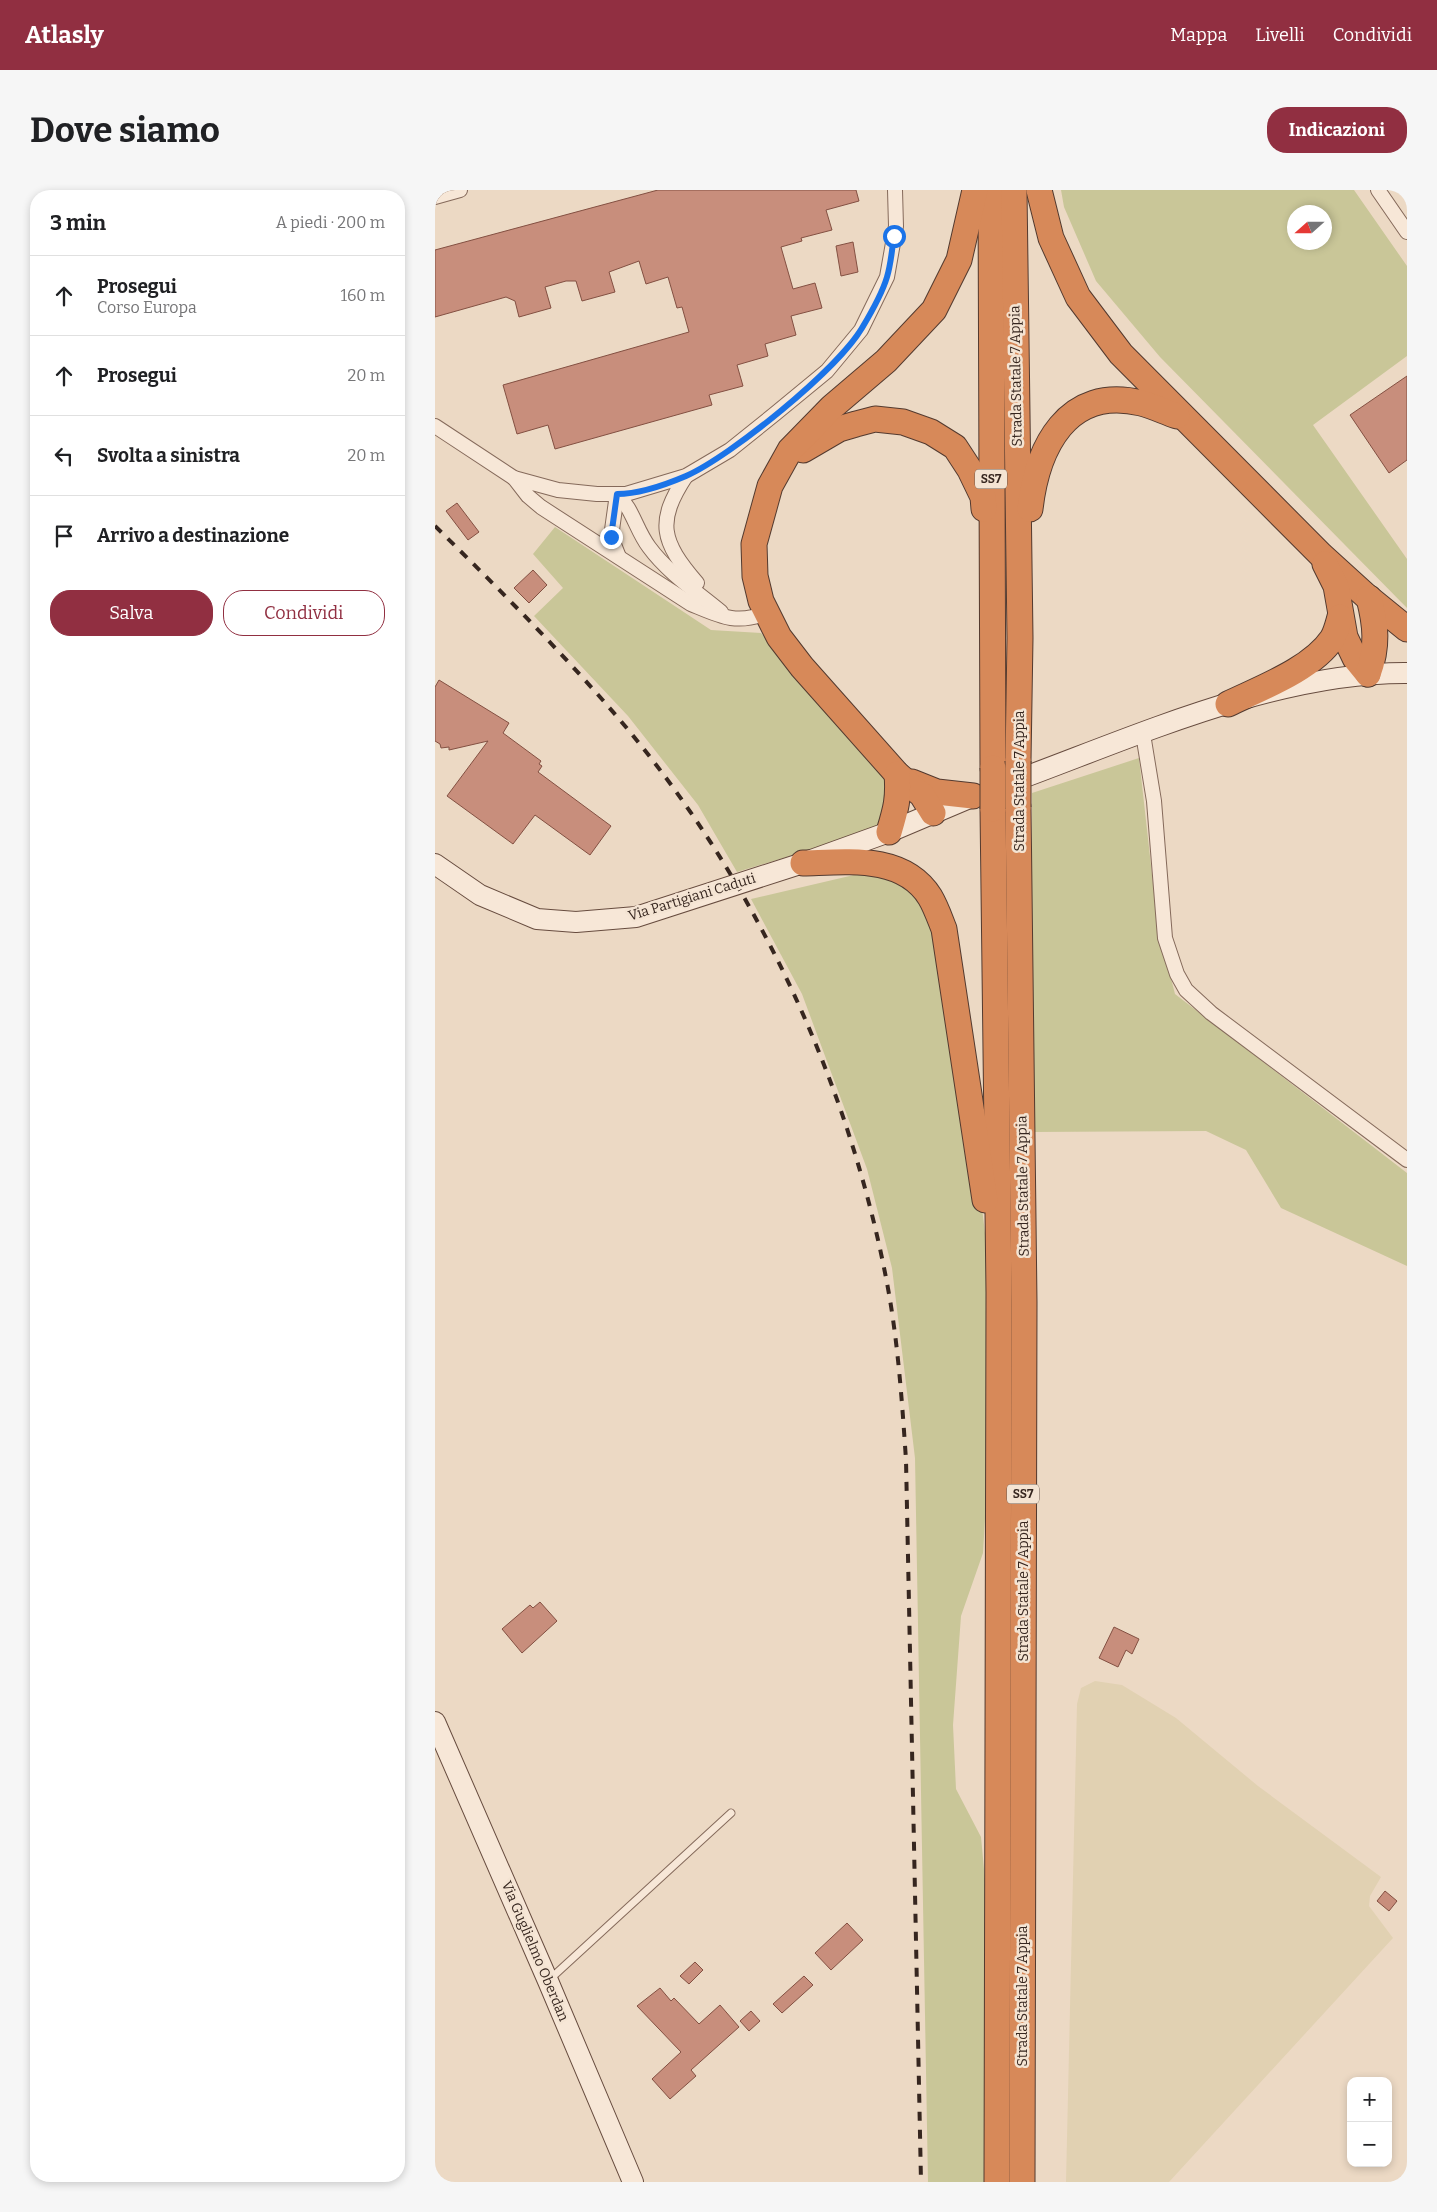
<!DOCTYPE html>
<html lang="it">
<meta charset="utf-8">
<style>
:root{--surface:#fff;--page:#f6f6f6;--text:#202124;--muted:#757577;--line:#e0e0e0;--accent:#912f41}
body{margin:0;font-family:Bitter,serif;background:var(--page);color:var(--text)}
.controls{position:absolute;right:15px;bottom:15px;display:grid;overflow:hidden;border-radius:10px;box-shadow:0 2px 8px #0003}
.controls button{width:45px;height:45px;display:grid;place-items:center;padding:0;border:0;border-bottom:1px solid var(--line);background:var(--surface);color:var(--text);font:25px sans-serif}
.compass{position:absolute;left:852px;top:15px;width:45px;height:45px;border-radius:50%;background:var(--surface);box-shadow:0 2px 8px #0003;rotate:249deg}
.stop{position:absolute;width:15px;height:15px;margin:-11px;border:4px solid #1a73e8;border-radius:50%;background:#fff}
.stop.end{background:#1a73e8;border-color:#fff;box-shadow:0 1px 5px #0008}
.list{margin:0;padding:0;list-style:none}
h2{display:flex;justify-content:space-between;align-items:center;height:65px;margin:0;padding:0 20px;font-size:21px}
h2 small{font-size:16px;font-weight:400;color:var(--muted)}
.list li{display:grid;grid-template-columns:32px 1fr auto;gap:15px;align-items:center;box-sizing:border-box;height:80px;padding:0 20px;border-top:1px solid var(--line)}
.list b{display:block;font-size:19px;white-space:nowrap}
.list p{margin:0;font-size:16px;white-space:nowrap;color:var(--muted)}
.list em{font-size:16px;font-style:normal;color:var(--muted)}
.actions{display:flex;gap:10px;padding:15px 20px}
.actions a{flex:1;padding:11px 0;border:1px solid var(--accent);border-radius:20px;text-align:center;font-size:18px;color:var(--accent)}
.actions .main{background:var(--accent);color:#fff}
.icon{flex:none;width:28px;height:28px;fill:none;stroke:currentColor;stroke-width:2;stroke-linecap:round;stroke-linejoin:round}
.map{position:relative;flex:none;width:972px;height:1992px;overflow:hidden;border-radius:20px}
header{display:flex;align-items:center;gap:30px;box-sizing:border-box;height:70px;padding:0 25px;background:var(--accent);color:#fff}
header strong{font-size:24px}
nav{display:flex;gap:28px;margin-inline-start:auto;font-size:18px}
.intro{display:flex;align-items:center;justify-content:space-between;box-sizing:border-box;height:120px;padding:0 30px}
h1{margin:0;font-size:35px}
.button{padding:12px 22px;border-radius:20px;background:var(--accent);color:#fff;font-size:18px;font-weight:700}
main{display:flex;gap:30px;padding:0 30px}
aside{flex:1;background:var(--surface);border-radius:20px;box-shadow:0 2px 8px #0003}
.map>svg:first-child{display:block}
.farmland{fill:#e1d1b2}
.green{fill:#c9c698;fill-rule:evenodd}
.building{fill:#c88e7c;stroke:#835042}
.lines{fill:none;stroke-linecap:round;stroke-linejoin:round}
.lane-casing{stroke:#856a5b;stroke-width:9}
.street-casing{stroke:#856a5b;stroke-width:16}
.secondary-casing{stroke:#674c3f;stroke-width:22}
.highway-casing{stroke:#533a2f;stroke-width:27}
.lane{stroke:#f7e7d7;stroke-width:7}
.street{stroke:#f7e7d7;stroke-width:14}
.secondary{stroke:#f7e7d7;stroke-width:20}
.highway{stroke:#d78959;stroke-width:25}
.rail{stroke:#36261f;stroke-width:4;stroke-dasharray:9 9;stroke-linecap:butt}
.highway-bridge-casing{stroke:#533a2f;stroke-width:27;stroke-linecap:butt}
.highway-bridge{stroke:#d78959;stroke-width:25}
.route{stroke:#1a73e8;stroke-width:6}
.labels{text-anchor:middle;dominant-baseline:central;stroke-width:5;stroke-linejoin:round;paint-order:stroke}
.shield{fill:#f4e4d3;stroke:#6f5f55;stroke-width:1}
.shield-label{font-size:12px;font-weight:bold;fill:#36261f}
.street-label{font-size:14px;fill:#36261f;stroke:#f4e4d3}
</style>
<header>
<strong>Atlasly</strong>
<nav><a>Mappa</a><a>Livelli</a><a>Condividi</a></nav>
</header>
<div class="intro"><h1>Dove siamo</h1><a class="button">Indicazioni</a></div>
<main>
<aside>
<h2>3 min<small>A piedi · 200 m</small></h2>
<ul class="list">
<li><svg class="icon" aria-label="ahead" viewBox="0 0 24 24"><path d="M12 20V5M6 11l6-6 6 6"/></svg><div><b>Prosegui</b><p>Corso Europa</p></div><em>160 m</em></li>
<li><svg class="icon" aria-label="ahead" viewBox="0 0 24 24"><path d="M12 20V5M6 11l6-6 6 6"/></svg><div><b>Prosegui</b></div><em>20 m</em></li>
<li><svg class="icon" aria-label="left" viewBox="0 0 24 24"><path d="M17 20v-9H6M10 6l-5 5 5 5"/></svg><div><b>Svolta a sinistra</b></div><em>20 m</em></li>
<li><svg class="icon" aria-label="arrive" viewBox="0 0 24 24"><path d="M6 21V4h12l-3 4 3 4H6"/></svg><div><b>Arrivo a destinazione</b></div></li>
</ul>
<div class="actions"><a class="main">Salva</a><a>Condividi</a></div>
</aside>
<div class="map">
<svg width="972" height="1992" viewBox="0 0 972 1992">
<rect width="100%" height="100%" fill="#ecd9c4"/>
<path class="farmland" d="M660,1491L687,1495L741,1528L823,1596L946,1687L935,1706L934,1716L958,1748L734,1992H631L642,1514L646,1498Z"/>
<g class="green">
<path d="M626,0H919L972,76V166L878,235L972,369V418L725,167L661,91L629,17ZM889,22V52H859V22Z"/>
<path d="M120,337L276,440L326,443L457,595L444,639L302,682L263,615L193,526L99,426L128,398L98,364Z"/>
<path d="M704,568L723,738L740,804L972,983V1076L846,1018L811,960L771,941L597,942V603Z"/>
<path d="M436,681L468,693L496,720L544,993L556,1093V1227L548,1363L526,1426L518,1535L521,1599L546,1647L558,1775V1992H493L480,1268L457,1078L432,979L367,804L316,709Z"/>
</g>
<g class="building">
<path d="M223,0H421L424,11L391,20L397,40L366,48L367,51L346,57L358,99L380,93L387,118L356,126L361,145L330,154L333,166L302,175L308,196L274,205L277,215L120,259L113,235L82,244L68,195L254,142L247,117L242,118L233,87L211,94L204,71L174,82L180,102L147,111L141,91H131L110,97L116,118L84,127L80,111L71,107L0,127V60Z"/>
<path d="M418,52L423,82L406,86L401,56Z"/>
<path d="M972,186V270L954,283L915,225Z"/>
<path d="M22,313L44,342L33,350L11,321Z"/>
<path d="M98,380L112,395L94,413L79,398Z"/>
<path d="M4,490L74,533L68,543L106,571L104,574L107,576L103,582L176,636L155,665L100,625L78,654L12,606L53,551L14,560V557L6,558L5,554L0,551V497Z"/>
<path d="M105,1412L122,1431L87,1463L67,1439L95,1415L98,1418Z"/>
<path d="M679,1437L704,1449L697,1464L691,1460L683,1477L664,1468Z"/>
<path d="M950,1701L962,1711L954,1721L942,1711Z"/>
<path d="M412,1733L428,1750L396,1780L380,1763Z"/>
<path d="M260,1772L268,1780L254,1794L245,1786Z"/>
<path d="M369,1786L378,1795L347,1823L338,1814Z"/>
<path d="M225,1798L236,1811L239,1808L264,1834L285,1815L304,1837L256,1880L261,1886L235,1909L217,1889L246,1862L202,1816Z"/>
<path d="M316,1821L325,1831L314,1841L305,1831Z"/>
</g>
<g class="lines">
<defs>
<path id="lane" d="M114,1790L296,1623"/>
<g id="street">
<path d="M943,0L972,42"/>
<path d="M0,7L25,0"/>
<path d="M0,236L79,288L123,300L162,304H191L251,286L295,260L341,223L392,181L426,140L452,87L461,36L460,0"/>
<path d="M251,286C221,332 226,351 262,393"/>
<path d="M79,288L93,306L106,317L256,414C285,426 301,435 331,423"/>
<path d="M182,304C198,319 201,340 214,357C233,383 262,402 286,422"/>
<path d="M182,304L176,347L184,367"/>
<path d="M708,544L719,611L730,748L742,784L751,800L776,823L972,970"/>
</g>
<g id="secondary">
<path d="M571,594C695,549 839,482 972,483"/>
<path d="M0,674L45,705L102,729L141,732L201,727L368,673L454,642L539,606"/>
<path d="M0,1532L113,1791L198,1992"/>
</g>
<g id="highway">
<path d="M556,0L558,578"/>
<path d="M579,0L585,448L583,571"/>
<path d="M604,0L616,48L643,107L686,164L886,365L930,405L972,439"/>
<path d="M368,260L404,239L421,234L440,229L468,232L496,242L520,257L535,280L548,307L549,319"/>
<path d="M595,319C602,258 632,195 706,213C718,216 730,222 742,226"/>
<path d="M890,374L901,396L910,447L920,468L933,484"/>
<path d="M933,484C943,457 941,435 934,408"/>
<path d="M793,514C826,498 877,479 897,449C901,443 903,434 905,427"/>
<path d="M477,592L502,602L538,606"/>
<path d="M583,617L589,1112L587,1992"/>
<path d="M558,619L564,1102L562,1992"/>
<path d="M498,623L487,605L462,584L367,477L344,447L326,411L320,386L319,354L335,296L355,260L397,217L451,171L499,120L524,70L540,0"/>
<path d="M454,642C461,619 464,608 462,584"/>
<path d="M368,673C411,672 468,664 495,707C501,717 505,729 509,739L550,1010"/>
</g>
</defs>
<use href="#lane" class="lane-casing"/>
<use href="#street" class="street-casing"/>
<use href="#secondary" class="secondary-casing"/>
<use href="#highway" class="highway-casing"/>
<use href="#lane" class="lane"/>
<use href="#street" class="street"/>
<use href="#secondary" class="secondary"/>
<use href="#highway" class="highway"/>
<path class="rail" d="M0,336C65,400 131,466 190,536C321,692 414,892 452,1093C463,1151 467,1211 471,1270L486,1992"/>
<defs>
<g id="highway-bridge">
<path d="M558,578V619"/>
<path d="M583,617V571"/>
</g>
</defs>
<use href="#highway-bridge" class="highway-bridge-casing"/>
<use href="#highway-bridge" class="highway-bridge"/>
</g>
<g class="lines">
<path class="route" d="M176,347L182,304C204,304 230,295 251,286C296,266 402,180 427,138C436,123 447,104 452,87C456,74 457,59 459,46"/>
</g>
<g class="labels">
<g class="shield">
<rect x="540" y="279.5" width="32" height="19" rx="4"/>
<rect x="572" y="1294.5" width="32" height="19" rx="4"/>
</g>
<g class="shield-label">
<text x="556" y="289">SS7</text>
<text x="588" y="1304">SS7</text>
</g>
<g class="street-label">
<text transform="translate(581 186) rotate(-91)">Strada Statale 7 Appia</text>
<text transform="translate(584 591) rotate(-90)">Strada Statale 7 Appia</text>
<text transform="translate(257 707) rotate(-17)">Via Partigiani Caduti</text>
<text transform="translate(588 996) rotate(-91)">Strada Statale 7 Appia</text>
<text transform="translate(588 1401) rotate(-90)">Strada Statale 7 Appia</text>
<text transform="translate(100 1761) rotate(67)">Via Guglielmo Oberdan</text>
<text transform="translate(587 1806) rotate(-90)">Strada Statale 7 Appia</text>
</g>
</g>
</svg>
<div class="controls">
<button>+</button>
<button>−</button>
</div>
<svg class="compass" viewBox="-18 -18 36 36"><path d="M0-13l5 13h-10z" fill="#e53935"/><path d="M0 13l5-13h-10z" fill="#757577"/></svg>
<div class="stop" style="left:459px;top:46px"></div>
<div class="stop end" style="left:176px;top:347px"></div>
</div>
</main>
